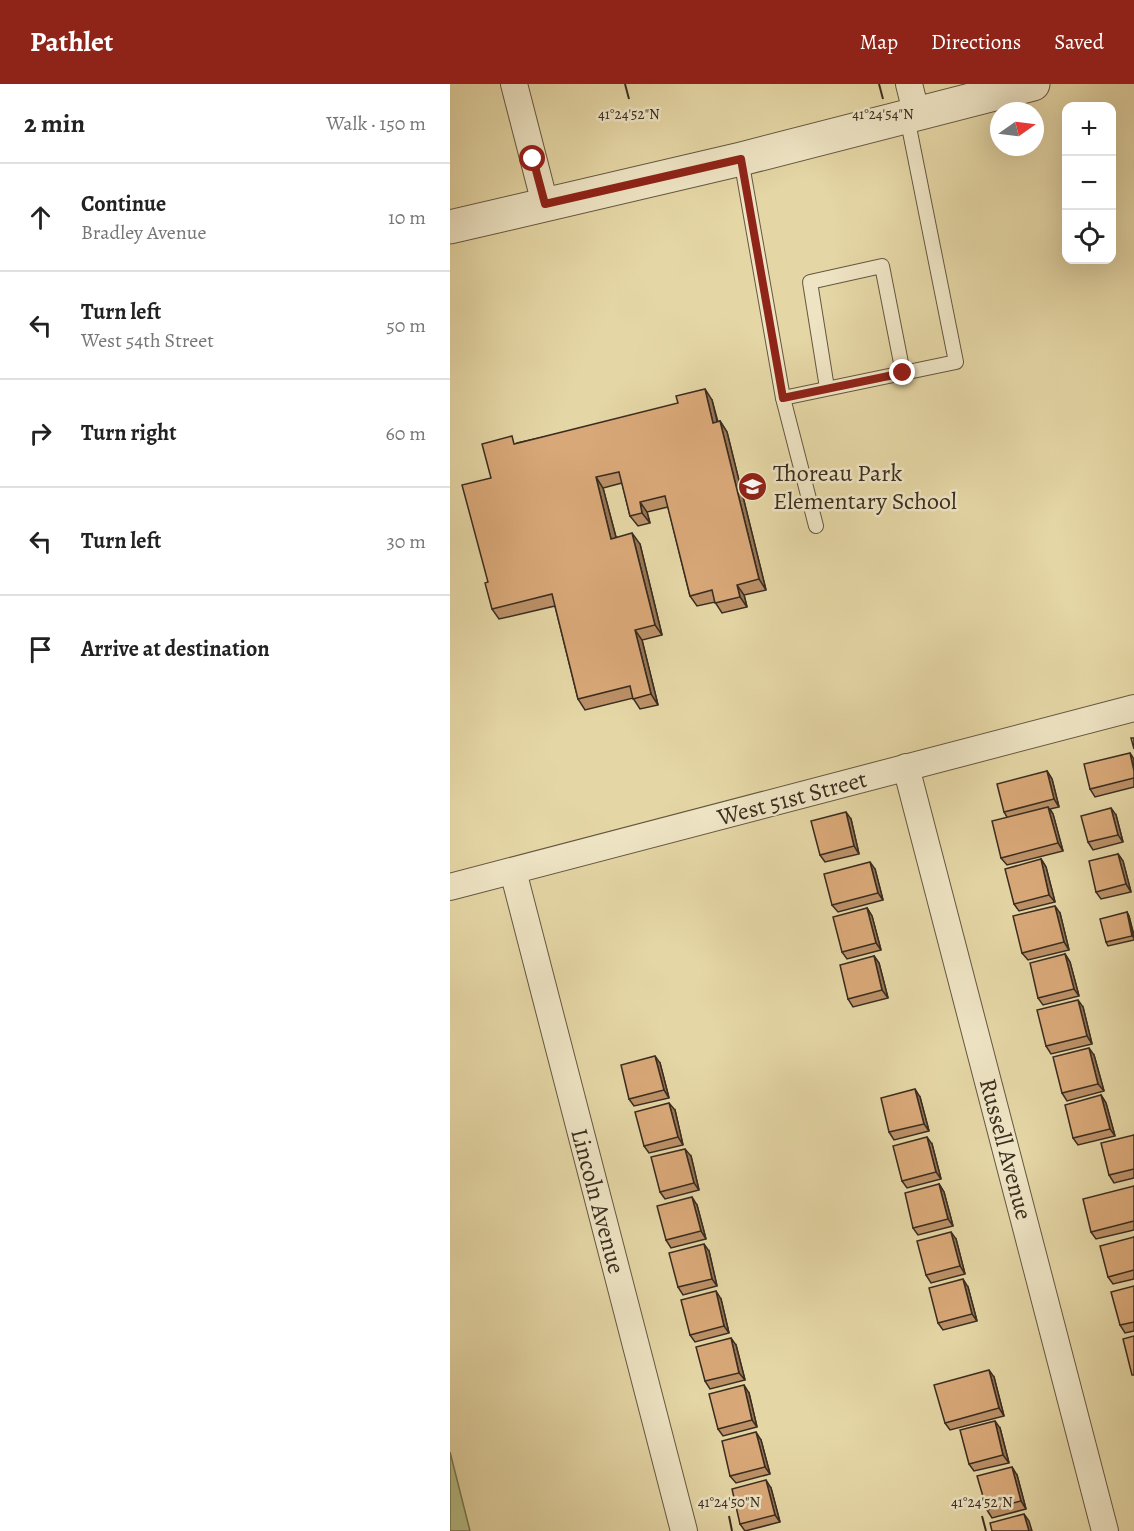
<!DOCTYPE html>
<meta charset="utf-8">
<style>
:root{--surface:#fff;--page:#f2f2f2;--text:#222;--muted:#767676;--line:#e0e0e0;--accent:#8f2418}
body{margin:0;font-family:Alegreya,serif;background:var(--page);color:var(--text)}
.controls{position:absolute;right:18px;top:18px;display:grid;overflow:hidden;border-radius:12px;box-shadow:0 6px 24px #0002}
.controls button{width:54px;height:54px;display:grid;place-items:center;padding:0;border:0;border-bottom:2px solid var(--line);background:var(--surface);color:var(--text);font:30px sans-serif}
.compass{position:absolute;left:540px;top:18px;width:54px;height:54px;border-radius:50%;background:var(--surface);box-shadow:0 6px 24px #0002;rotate:76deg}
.stop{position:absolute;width:18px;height:18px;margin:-14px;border:4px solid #8f2418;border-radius:50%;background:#fff}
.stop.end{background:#8f2418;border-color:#fff;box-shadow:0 2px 6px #0008}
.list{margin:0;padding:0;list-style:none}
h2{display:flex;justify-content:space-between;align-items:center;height:78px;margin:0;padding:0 24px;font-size:26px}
h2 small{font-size:20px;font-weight:400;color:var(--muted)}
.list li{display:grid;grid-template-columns:39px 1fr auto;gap:18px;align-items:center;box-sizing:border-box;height:108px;padding:0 24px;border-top:2px solid var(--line)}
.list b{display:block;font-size:22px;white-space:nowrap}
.list p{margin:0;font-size:20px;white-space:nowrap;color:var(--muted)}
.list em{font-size:20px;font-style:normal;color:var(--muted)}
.icon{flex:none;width:33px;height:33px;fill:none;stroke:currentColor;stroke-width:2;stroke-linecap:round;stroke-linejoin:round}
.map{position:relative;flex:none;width:684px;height:1447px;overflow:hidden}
header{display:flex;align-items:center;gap:36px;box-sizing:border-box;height:84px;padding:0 30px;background:var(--accent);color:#fff}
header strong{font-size:28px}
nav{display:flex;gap:33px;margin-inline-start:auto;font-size:21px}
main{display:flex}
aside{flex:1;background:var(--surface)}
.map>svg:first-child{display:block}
.green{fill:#b5be86;stroke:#787653;stroke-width:1.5}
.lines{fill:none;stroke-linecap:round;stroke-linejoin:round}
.service-casing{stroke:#655741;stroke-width:16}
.minor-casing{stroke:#655741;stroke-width:28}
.tertiary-casing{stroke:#655741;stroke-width:35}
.service{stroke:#eee4c4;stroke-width:14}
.minor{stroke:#eee4c4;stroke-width:26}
.tertiary{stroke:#eee4c4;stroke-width:33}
.wall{fill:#bb9067;stroke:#3a2d20;stroke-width:1.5}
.shaded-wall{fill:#987654;stroke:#3a2d20;stroke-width:1.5}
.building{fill:#d9a878;stroke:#3a2d20;stroke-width:1.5}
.route{stroke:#8f2418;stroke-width:8}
.ticks{fill:none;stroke:#3a2d20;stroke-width:2}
.labels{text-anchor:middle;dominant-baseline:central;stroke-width:5;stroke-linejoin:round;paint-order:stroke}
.poi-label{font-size:24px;fill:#3a2d20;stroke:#eee4c4;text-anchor:start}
.street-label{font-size:24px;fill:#3a2d20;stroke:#eee4c4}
.ticks-label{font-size:15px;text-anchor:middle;fill:#3a2d20;stroke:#eee4c4;stroke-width:5;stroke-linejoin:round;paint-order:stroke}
</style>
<header>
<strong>Pathlet</strong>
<nav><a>Map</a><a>Directions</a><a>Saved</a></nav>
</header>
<main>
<aside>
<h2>2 min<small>Walk · 150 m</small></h2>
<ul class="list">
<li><svg class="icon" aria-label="ahead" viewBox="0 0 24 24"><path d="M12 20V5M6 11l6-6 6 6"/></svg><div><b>Continue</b><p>Bradley Avenue</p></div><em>10 m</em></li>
<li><svg class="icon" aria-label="left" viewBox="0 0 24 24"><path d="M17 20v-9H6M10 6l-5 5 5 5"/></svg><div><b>Turn left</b><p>West 54th Street</p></div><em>50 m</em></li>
<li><svg class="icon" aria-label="right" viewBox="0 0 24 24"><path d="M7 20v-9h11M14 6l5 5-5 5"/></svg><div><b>Turn right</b></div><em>60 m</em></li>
<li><svg class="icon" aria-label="left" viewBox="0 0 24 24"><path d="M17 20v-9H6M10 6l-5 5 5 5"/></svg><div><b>Turn left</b></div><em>30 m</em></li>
<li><svg class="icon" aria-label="arrive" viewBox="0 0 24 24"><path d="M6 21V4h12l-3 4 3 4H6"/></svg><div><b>Arrive at destination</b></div></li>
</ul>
</aside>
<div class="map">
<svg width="684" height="1447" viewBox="0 0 684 1447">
<rect width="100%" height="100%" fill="#e5d6a5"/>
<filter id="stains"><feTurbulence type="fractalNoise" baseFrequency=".00333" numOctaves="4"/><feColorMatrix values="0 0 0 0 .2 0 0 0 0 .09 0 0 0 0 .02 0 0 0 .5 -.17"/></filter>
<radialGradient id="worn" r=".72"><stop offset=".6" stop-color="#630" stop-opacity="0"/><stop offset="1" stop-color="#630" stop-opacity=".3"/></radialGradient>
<path class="green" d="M0,1368L20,1447H0Z"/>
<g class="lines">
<defs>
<g id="service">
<path d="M291,75L333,314L366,442"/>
<path d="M377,304L360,198L432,182L453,289"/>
<path d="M333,314L506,278L457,33"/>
</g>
<g id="minor">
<path d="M64,0L95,120"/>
<path d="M459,0L466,28"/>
<path d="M456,683L655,1447"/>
<path d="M63,787L234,1447"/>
<path d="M0,803L684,624"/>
</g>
<path id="tertiary" d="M0,143L291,75L583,0"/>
</defs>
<use href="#service" class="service-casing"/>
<use href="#minor" class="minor-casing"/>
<use href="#tertiary" class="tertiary-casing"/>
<use href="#service" class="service"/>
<use href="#minor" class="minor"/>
<use href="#tertiary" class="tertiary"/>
</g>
<g class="wall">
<path d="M262,316L268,338L270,337L277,348L316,506L294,511L297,523L272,529L265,518L247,522L240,512L218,423L197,428L200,439L188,442L180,432L172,399L153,404L166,453L190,460L212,551L192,556L208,621L190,625L183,614L135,626L128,615L105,522L49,535L42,525L38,498L41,394L67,359Z"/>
<path d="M684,675V703L645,713L640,705Z"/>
<path d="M597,687L602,695L609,723L600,725L603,730L613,767L557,781L551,774L557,733L554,728Z"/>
<path d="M666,731L673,758L643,766L638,758Z"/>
<path d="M401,735L409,770L375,778L370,771Z"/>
<path d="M668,770L673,777L681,808L651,815L646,808Z"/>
<path d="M591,775L596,783L605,818L569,827L564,820Z"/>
<path d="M425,785L433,816L388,828L382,821Z"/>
<path d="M417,824L422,832L431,866L397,875L392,868Z"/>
<path d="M677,828L679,832L684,851V856L658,862L656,858Z"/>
<path d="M610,829L619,866L578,876L572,869Z"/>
<path d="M615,870L620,878L629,912L593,921L588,914Z"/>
<path d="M424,872L429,879L438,914L403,923L398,915Z"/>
<path d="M633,923L642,960L601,970L596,962Z"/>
<path d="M644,971L654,1007L617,1017L612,1009Z"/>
<path d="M210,979L219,1014L184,1022L179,1015Z"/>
<path d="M651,1011L656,1019L665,1052L628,1061L623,1054Z"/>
<path d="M470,1013L479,1047L444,1056L439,1048Z"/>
<path d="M225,1026L233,1061L199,1069L194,1062Z"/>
<path d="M684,1051V1094L664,1099L659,1091Z"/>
<path d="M482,1060L491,1095L457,1104L452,1097Z"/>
<path d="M241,1072L249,1106L215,1115L210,1108Z"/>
<path d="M489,1100L494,1108L503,1142L468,1151L463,1144Z"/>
<path d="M684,1102V1146L646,1155L641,1148Z"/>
<path d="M247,1121L256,1155L221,1164L216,1156Z"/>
<path d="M684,1153V1195L663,1200L658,1193Z"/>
<path d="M506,1155L515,1190L481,1199L476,1191Z"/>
<path d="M259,1167L267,1202L233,1211L228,1203Z"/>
<path d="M684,1202V1247L675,1249L670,1241Z"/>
<path d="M518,1203L527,1237L493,1246L488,1239Z"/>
<path d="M271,1215L279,1249L245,1258L240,1251Z"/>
<path d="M286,1261L295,1296L260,1305L255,1297Z"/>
<path d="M544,1293L554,1332L500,1346L495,1339Z"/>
<path d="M299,1309L307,1343L273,1352L268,1345Z"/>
<path d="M550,1344L559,1379L524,1387L519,1380Z"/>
<path d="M311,1356L320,1390L286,1399L280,1392Z"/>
<path d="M567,1391L576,1425L542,1434L537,1426Z"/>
<path d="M321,1404L330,1438L295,1447L290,1440Z"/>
</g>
<g class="shaded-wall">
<path d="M255,305L262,316L270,350L263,339Z"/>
<path d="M270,337L277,348L316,506L309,495Z"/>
<path d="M146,393L153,404L169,465L161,455Z"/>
<path d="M190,418L197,428L200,439L192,429Z"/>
<path d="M182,449L190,460L212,551L205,541Z"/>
<path d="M287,501L294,511L297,523L290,513Z"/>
<path d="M185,546L192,556L208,621L201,610Z"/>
<path d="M680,669L684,675V687Z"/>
<path d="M597,687L602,695L609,723L604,715Z"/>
<path d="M598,723L603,730L613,767L608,759Z"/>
<path d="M661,724L666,731L673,758L668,751Z"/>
<path d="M396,728L401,735L409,770L404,762Z"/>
<path d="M668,770L673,777L681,808L676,800Z"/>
<path d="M591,775L596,783L605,818L599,811Z"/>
<path d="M420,778L425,785L433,816L428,809Z"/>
<path d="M605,822L610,829L619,866L614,858Z"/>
<path d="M417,824L422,832L431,866L426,859Z"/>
<path d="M677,828L679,832L684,854L682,852Z"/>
<path d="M615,870L620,878L629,912L624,905Z"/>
<path d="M424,872L429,879L438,914L432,906Z"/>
<path d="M628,916L633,923L642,960L637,952Z"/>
<path d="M639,964L644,971L654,1007L648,1000Z"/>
<path d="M205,972L210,979L219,1014L214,1006Z"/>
<path d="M465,1005L470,1013L479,1047L474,1040Z"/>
<path d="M651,1011L656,1019L665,1052L660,1045Z"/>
<path d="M219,1019L225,1026L233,1061L228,1053Z"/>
<path d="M477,1053L482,1060L491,1095L486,1088Z"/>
<path d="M235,1065L241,1072L249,1106L244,1099Z"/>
<path d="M489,1100L494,1108L503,1142L498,1135Z"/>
<path d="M242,1113L247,1121L256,1155L251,1147Z"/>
<path d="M501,1148L506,1155L515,1190L510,1182Z"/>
<path d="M254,1160L259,1167L267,1202L262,1195Z"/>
<path d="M513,1195L518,1203L527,1237L522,1230Z"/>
<path d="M266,1207L271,1215L279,1249L274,1242Z"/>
<path d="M281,1254L286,1261L295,1296L289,1289Z"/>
<path d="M539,1286L544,1293L554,1332L549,1324Z"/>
<path d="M294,1301L299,1309L307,1343L302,1336Z"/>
<path d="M545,1337L550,1344L559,1379L553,1371Z"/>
<path d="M306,1348L311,1356L320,1390L315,1383Z"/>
<path d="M562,1383L567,1391L576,1425L571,1417Z"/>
<path d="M316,1396L321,1404L330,1438L325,1431Z"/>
<path d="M574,1430L579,1437L582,1447H579Z"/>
</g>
<g class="building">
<path d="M255,305L263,339L270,337L309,495L287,501L290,513L265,519L262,506L240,512L215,412L190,418L192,429L180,432L169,388L146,393L161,455L182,449L205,541L185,546L201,610L183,615L180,602L128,615L102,510L42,525L35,499L38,498L12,401L41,394L32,360L62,352L64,360L228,319L226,312Z"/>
<path d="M681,654H684V665Z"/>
<path d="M680,669L684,687V694L640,705L634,680Z"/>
<path d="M597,687L604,715L554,728L547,700Z"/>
<path d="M598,723L608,759L551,774L542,737Z"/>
<path d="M661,724L668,751L638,758L631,732Z"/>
<path d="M396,728L404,762L370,771L361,737Z"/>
<path d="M668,770L676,800L646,808L639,777Z"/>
<path d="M591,775L599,811L564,820L555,785Z"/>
<path d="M420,778L428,809L382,821L374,790Z"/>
<path d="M605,822L614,858L572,869L563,832Z"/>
<path d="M417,824L426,859L392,868L383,833Z"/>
<path d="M677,828L682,852L656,858L650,835Z"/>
<path d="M615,870L624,905L588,914L580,879Z"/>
<path d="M424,872L432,906L398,915L390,881Z"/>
<path d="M628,916L637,952L596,962L587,926Z"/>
<path d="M639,964L648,1000L612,1009L603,973Z"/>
<path d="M205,972L214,1006L179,1015L171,981Z"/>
<path d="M465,1005L474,1040L439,1048L431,1014Z"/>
<path d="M651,1011L660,1045L623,1054L615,1021Z"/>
<path d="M219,1019L228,1053L194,1062L185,1028Z"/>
<path d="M684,1051V1085L659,1091L651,1059Z"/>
<path d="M477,1053L486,1088L452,1097L443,1062Z"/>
<path d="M235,1065L244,1099L210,1108L201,1073Z"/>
<path d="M489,1100L498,1135L463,1144L455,1109Z"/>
<path d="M684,1102V1137L641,1148L633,1115Z"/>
<path d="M242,1113L251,1147L216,1156L207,1122Z"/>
<path d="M501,1148L510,1182L476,1191L467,1157Z"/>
<path d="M684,1153V1186L658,1193L650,1162Z"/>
<path d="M254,1160L262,1195L228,1203L219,1169Z"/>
<path d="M513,1195L522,1230L488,1239L479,1204Z"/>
<path d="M684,1202V1238L670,1241L661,1208Z"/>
<path d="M266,1207L274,1242L240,1251L231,1216Z"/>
<path d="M684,1252V1291H682L673,1255Z"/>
<path d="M281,1254L289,1289L255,1297L246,1263Z"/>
<path d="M539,1286L549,1324L495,1339L484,1301Z"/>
<path d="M294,1301L302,1336L268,1345L259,1310Z"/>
<path d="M545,1337L553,1371L519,1380L510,1346Z"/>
<path d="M306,1348L315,1383L280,1392L272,1357Z"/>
<path d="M562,1383L571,1417L537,1426L527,1392Z"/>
<path d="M316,1396L325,1431L290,1440L282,1405Z"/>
<path d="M574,1430L579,1447H542L540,1439Z"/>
</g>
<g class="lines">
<path class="route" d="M83,75L95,120L291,75L333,314L453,289"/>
</g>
<path class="ticks" d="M175,0L179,15M429,0L433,15M279,1432L282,1447M532,1432L536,1447"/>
<defs>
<symbol id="school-disc" viewBox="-11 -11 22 22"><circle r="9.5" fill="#8f2418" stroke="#eee4c4"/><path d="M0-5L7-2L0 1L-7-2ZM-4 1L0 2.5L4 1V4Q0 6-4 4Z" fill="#fff"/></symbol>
</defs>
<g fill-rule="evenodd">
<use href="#school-disc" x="286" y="386" width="33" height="33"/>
</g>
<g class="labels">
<g class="poi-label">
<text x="323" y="389">Thoreau Park<tspan x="323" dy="28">Elementary School</tspan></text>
</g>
<g class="street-label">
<text transform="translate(342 714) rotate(-15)">West 51st Street</text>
<text transform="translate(556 1065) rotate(75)">Russell Avenue</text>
<text transform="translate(148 1117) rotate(75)">Lincoln Avenue</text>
</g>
</g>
<g class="ticks-label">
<text x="179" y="35">41°24'52"N</text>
<text x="433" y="35">41°24'54"N</text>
<text x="279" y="1423">41°24'50"N</text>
<text x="532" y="1423">41°24'52"N</text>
</g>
<rect width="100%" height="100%" filter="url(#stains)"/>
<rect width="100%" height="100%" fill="url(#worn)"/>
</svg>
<div class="controls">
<button>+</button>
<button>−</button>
<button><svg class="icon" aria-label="locate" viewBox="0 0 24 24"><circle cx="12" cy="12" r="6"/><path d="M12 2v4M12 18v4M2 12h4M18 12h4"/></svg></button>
</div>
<svg class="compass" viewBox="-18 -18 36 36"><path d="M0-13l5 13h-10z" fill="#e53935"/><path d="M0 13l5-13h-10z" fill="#767676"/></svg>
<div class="stop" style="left:83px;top:75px"></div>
<div class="stop end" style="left:453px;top:289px"></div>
</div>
</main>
